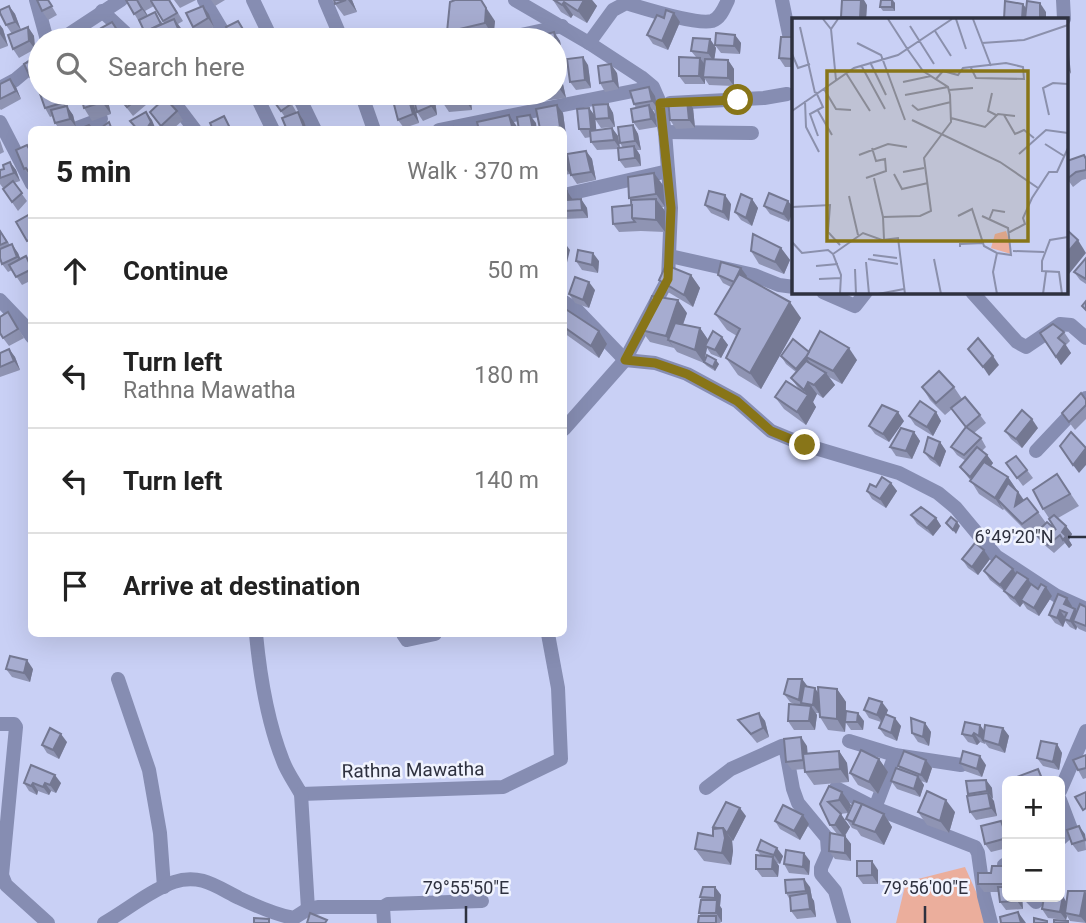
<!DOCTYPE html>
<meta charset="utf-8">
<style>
:root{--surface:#fff;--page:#f2f2f2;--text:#222;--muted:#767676;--line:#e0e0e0}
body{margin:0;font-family:Roboto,sans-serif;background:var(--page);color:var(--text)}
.controls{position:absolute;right:21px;bottom:21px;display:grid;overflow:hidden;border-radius:10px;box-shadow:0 7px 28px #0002}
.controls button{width:63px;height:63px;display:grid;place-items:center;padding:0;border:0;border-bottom:2px solid var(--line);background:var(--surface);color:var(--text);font:35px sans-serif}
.stop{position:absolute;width:21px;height:21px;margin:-16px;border:5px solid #887518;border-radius:50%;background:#fff}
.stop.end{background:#887518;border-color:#fff;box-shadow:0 2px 7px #0008}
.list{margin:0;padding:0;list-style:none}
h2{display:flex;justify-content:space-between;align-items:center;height:91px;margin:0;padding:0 28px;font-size:30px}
h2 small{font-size:23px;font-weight:400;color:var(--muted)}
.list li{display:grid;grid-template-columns:46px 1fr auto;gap:21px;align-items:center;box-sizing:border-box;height:105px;padding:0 28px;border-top:2px solid var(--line)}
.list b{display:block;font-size:26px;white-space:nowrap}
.list p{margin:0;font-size:23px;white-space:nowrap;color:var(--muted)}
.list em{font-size:23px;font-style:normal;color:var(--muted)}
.icon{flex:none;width:38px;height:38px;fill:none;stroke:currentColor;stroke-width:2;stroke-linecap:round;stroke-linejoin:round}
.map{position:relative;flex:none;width:1086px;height:923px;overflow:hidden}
.search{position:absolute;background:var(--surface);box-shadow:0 7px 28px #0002;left:28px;top:28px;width:539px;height:77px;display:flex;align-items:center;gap:18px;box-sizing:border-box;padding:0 24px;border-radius:38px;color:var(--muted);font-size:26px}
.panel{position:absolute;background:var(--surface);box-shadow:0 7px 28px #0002;left:28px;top:126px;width:539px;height:511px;border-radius:10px}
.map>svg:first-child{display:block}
.green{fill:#ebae9c}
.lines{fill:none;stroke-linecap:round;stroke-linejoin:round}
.minor{stroke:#868db2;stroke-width:14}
.wall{fill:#8f94b3;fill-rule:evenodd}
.shaded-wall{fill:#747892}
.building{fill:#a6acd0;stroke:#747892;stroke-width:2}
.route{stroke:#887518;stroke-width:9}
.ticks{fill:none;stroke:#2e313f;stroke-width:2.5}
.labels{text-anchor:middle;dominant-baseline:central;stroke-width:5;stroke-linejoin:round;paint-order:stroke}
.street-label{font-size:19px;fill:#2e313f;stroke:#f0f3fe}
.inset-road{fill:none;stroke:#8b90ac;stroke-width:2}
.view{fill:#887518;fill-opacity:0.15;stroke:#887518;stroke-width:3.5}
.inset-edge{fill:none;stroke:#2e313f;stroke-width:3.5}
.ticks-label{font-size:18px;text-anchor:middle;fill:#2e313f;stroke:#f0f3fe;stroke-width:5;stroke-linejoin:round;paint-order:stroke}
</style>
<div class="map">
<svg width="1086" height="923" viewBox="0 0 1086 923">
<rect width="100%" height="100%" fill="#c9d0f5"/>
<path class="green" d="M965,867L986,914L988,923H896L906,882Z"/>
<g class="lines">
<g class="minor">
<path d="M36,0L47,40"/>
<path d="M204,0L228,40"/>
<path d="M253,0L272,40"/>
<path d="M325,0L342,40"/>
<path d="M515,0L589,43L641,77L653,87L660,103L665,132L671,208L668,279L625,360L564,429"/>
<path d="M782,0L789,34L794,36"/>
<path d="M1063,0L1064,19"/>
<path d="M102,11L133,40"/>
<path d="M60,40L121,0"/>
<path d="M498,40L562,26"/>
<path d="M589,43L613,10L626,3C643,8 696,25 712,21C721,18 724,8 728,0"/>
<path d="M0,88L15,80L40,59"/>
<path d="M167,93L195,130"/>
<path d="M255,93L273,130"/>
<path d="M297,93L315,130"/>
<path d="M361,93L374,130"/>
<path d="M670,103L764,98L787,94"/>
<path d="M0,122L32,184"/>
<path d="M72,130L101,119"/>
<path d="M439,130L648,88"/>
<path d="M665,132L752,133"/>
<path d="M564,195L668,171"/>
<path d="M670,256L754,275L779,285L794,287"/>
<path d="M823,292L855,306L866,292"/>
<path d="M972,292L1017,342L1026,347L1060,324L1071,325L1086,338"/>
<path d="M0,300L22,323L32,337"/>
<path d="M564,302L577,310L625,360L655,363L687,374L737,401L771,431L805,445L899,473L938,493L956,508L996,556L1057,596L1086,609"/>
<path d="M1036,451L1086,398"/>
<path d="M256,634C260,676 267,721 283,761C287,772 295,783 301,794L503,787L561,759L558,688L548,634"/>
<path d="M403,634L407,640L435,634"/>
<path d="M118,679L149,770L160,833L164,887"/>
<path d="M0,724H14L16,727L2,875L6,885L48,923"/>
<path d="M849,741L895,755"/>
<path d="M706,788L731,769L782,746L786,751L793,789L798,803L827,838L828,852L821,868V874L835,891L844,923"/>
<path d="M836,788L875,808L975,847L978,853L984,896L991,923"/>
<path d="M1060,791L1086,731"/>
<path d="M301,794L308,909"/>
<path d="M1060,800L1071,829L1060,839"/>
<path d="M875,808L895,755L961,765"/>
<path d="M1004,865L1007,869"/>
<path d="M1031,897L1036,902"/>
<path d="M383,907L388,904L482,901"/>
<path d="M104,923C127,910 149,891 174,882C200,873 217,887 239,898C256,906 276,915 294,918L308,909L319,907H383L384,923"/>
</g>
</g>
<g class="wall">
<path d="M48,0L57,15L48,20L42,11Z"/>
<path d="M126,0H170L183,21L178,24L183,31L186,40H150ZM154,6L164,23L163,24L161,21L148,16L145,11Z"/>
<path d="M174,0H196L180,8Z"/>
<path d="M211,0H225L215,6Z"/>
<path d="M334,0H352L357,12L344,16L335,4Z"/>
<path d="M553,0H592L597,6L587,23L573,15L571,18L561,12Z"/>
<path d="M881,0H893L895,3V11H883L880,7Z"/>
<path d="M867,5L866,19H842L841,17Z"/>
<path d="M9,6L15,14L21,30L12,34L6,25Z"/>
<path d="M209,14L214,27L198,35L193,27Z"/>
<path d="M664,18L680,22L668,50L653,44L647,35Z"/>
<path d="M495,21L494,36L497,40H484V38L474,40H453L447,32Z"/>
<path d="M112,22L124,40L108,39Z"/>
<path d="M0,25L3,29L8,46L0,49Z"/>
<path d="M28,27L34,36L35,49L19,58L13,49Z"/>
<path d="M554,32L560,41L564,61L555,63L560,70L566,98L543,101L537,93H555Z"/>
<path d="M735,35L741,43L740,54L721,53L715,45Z"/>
<path d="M794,37V67H785L779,58Z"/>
<path d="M710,39L716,48L714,59L728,60L734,69V86L709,85L705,79V84H685L679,76L696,57L691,51Z"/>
<path d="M37,57L40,61V83L36,86L30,77Z"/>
<path d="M588,65L591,88L576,90L570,82Z"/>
<path d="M617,73L619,89L605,92L600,83Z"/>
<path d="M0,84L16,87L21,99L1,110L0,109Z"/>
<path d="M40,93H60L66,107L73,115L76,127L69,130H60L55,123L53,116L50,117L45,108Z"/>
<path d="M80,93H106L111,114L92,121L84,108Z"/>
<path d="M117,93H148L153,99L133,116L116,94Z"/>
<path d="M265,93H288L286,94L297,113L298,112L304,121L307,130H287L285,117L273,100L278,97L270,99Z"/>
<path d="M329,93H352L354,97L338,105Z"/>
<path d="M434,93L437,115L423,121L417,112Z"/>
<path d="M439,93H470L472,110L449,112L441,100Z"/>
<path d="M655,96L658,109L653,110L655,114L657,127L639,130L633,122L636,108L634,104Z"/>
<path d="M412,98L419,123L404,128L398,120Z"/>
<path d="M687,100L693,108L695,128L676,129L670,120Z"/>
<path d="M608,104L613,113L615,127L601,128L595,119Z"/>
<path d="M557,105L563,113L566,135H564V130H540L536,109Z"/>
<path d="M589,108L595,116L596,130L612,128L618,136L620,148H623L620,143L633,125L638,134L641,150H637L640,155L641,166L625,168L619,160L618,149L597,150L591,142V137L585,138L579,129Z"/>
<path d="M177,111L183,120L172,130H163L150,112Z"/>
<path d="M0,140L4,152L0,154Z"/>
<path d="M564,147L567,154L586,151L592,159L596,180L577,184L571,175L569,164L570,174L564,175Z"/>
<path d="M32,152V176L30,177L24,169Z"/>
<path d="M1084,155L1086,157V179L1082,180L1073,187L1068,180L1067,185V157L1069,160Z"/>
<path d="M10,162L16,170L20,181L14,183L27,201L18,211L3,189L6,187L3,188L0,184V170L4,169Z"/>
<path d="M663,185L665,207H662L665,211V232L641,231L619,232L613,224L632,205L631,201L629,198Z"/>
<path d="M564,192L573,200L581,199L587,208L588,218L564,219Z"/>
<path d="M769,193L789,222L770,214L764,206Z"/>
<path d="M752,199L758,208L752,226L741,220L735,212Z"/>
<path d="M731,204L729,221L711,213L705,205Z"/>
<path d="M0,230L10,245L18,253L20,259L32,265V280L22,285L12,270L8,272L2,264L0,258Z"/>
<path d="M781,248L790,260L784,274L759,264L751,251Z"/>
<path d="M1086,258V284L1080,280L1074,272Z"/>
<path d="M576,261H599L598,273L582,270Z"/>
<path d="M691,275L700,288L693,307L668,292L659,280Z"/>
<path d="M718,275L747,276L746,278L801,318L761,389L738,375L726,358L737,336L727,330L715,314L731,287L723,283Z"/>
<path d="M595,290L589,308L575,303L569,294Z"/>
<path d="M564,308L607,344L599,358L564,333Z"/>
<path d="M687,313L683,325L700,328L708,340L722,337L728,345L721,358L711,354L707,348L704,361L719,364L715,371L707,366L704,363L677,352L674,348L650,342L641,330Z"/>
<path d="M14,321L24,338L9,346L3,338Z"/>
<path d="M1053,324L1064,332L1070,341L1066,345L1071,353L1061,365L1056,357Z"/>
<path d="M9,349L15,357L20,370L0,377V353Z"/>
<path d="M809,352L857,360L842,384L829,377L835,385L823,398L817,394L813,402L816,407L806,425L784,409L775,397L799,389L791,378L796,372L786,364L781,356Z"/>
<path d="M922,387H954L962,399L980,415L986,423L974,433L981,438L986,447L982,451L987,455L993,463L991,466L1008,477L1024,500L1038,512L1046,523L1056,529L1043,509L1057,474L1079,506L1058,518L1066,526L1072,534L1069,540L1072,545L1069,548L1065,543L1054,553L1041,542L1035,534L1037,531L1031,536L1004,509L1003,510L979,494L971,481L960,467L966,461L957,455L951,447L966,427L952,409L945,415L930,400Z"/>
<path d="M1086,400V419L1075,430L1062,413Z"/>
<path d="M936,412L941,421L933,436L915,425L909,416Z"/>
<path d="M904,421L889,442L875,434L869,426Z"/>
<path d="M1038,428L1022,448L1011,439L1005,431Z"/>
<path d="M914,432L920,441L912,459L896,456L890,447Z"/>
<path d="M940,442L946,451L940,467L930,460L924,452Z"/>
<path d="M1006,463L1027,470L1033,478L1023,486Z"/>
<path d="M891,483L897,491L886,508L872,499L867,491Z"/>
<path d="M911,515L936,518L941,526L933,536L917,524Z"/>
<path d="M962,559H990L978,575L968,568Z"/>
<path d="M1013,569L1016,573L1032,585L1052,596L1039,616L1027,609L1023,603L1020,607L1010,599L1004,591L990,580L984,571Z"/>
<path d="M1072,606V608L1077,612L1086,607V632L1079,629L1077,627L1076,630L1070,627L1065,621L1063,627L1055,623L1049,615Z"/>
<path d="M6,669H33L30,682L12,677Z"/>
<path d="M802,679L808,687L818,692L837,689L846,702V717L864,721L863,730H851L846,723L845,732L828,730L820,717L819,710V713H816L817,715L815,730H794L788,721L796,705L790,702L784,694Z"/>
<path d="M864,710H888L886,714L901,726L897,741L885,736L879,728L881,722L869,718Z"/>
<path d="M759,713L765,721L769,737L757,743L738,720Z"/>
<path d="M925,723L931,732L929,746L918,742L912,733Z"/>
<path d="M980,725L984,731L1003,728L1009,736L1005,753L989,748L985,743V744L980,742L977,745L968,742L962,734Z"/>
<path d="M67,742L59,759L47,753L42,745Z"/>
<path d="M1057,744L1062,753L1059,770L1043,766L1037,758Z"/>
<path d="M807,746V753L839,751L847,763L849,782L814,785L805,772V769L792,770L786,762Z"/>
<path d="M1086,755V778L1083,779L1078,770Z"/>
<path d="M879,759L888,772L878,794L858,785L850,773Z"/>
<path d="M926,760L932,768L927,783L921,781L924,785L920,797L897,789L891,781L901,771L898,766Z"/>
<path d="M960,763L986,765L982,777L965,771Z"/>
<path d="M986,780L992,788V799L997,816L976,820L970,812L969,796L968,794Z"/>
<path d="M24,783H61L56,793L51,791L49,795L38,791L37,795L29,791Z"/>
<path d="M829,786L851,805L848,813L840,814L850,827L845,836L851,844V861L835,859L829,851L837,834L830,825L820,804Z"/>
<path d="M918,812H955L949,833L927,825Z"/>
<path d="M884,814L892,827L884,845L861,836L857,830L852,828L846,819Z"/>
<path d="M803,815L809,824L800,840L780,829L775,821Z"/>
<path d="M746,816L733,841L732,840L733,851L731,865L704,861L695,849L713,836L714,829L713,827Z"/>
<path d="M1060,820L1065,827L1060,830Z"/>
<path d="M1007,829V848L991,852L985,844Z"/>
<path d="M1085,834L1086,850L1078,852L1072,844Z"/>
<path d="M757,850L783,856L780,864L777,863L779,866L778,877H762L756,869L761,856Z"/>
<path d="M810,861L809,875L789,873L784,864Z"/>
<path d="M1003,866L1007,873V897H1022L1023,909L1006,910L1000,902L999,892H984L978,884L991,873Z"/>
<path d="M878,870V884H863L857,876Z"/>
<path d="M715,887L721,895L720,906L722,909V922H720L721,923H698L701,916L699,913L702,900L700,897Z"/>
<path d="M810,887L812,898L814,901L816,917L797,919L791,911L790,900L786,893Z"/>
<path d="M1086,893V923L1070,921L1067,916L1066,920L1048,918L1042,909L1066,902Z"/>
</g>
<g class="shaded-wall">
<path d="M137,0L145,11L151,21L142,9Z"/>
<path d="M348,0H352L357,12Z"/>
<path d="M481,0L495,21L493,36L485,23Z"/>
<path d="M584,0H592L597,6L587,23L578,11Z"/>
<path d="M861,0H864L867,5L866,19H861L860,18Z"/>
<path d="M892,0L895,3V11L892,7Z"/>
<path d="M564,2L573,15L571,18L562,5Z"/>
<path d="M1040,3L1046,12V19H1040Z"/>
<path d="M1023,4L1029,12V19H1022Z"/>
<path d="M9,6L15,14L21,30L15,22Z"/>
<path d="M203,6L209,14L214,27L208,18Z"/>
<path d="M674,13L680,22L668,50L662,41Z"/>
<path d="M174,19L183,31L186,40H183Z"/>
<path d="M0,25L3,29L8,46L0,34Z"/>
<path d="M28,27L34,36L35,49L29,41Z"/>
<path d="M554,32L560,41L564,61L559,53Z"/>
<path d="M735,35L741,43L740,54L734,46Z"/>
<path d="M710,39L716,48L714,62L708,53Z"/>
<path d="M1067,53L1069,55L1071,74L1067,67Z"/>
<path d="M583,57L588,65L591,88L585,80Z"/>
<path d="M700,58L706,66L703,77L705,79V84L699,76Z"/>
<path d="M728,60L734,69V86L728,78Z"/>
<path d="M555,62L560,70L566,98L557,85L555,74Z"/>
<path d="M611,64L617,73L619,89L613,81Z"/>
<path d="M10,79L16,87L21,99L16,91Z"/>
<path d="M649,87L655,96L658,109L652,101Z"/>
<path d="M58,93H61L68,111L62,103Z"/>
<path d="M100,93H106L111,114L102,102Z"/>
<path d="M407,93H408L412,98L419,123L413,114Z"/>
<path d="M429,93H434L437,115L431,106Z"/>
<path d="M463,93H470L472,110L464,98Z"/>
<path d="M687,100L693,108L695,128L689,120Z"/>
<path d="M608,104L613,113L615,127L609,118Z"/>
<path d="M557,105L563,113L566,135L560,127Z"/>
<path d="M649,105L655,114L657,127L651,119Z"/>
<path d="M67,106L73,115L76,127L70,119Z"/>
<path d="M589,108L595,116L597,137L591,129Z"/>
<path d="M146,112L152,120L156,130H146Z"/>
<path d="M298,112L304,121L307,130H305Z"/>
<path d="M509,115L518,128V130H513Z"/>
<path d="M530,115L536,123L537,130H533Z"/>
<path d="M633,125L638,134L641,150L635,141Z"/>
<path d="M612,128L618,136L620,149L614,140Z"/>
<path d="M634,146L640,155L641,166L635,158Z"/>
<path d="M564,147L567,153L570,174L564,166Z"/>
<path d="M586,151L592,159L596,180L591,172Z"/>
<path d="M10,162L16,170L20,181L14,173Z"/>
<path d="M654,173L663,185L665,207L656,194Z"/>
<path d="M567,191L573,200H568Z"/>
<path d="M725,195L731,204L729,221L723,212Z"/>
<path d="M581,199L587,208L588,218L582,210Z"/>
<path d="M656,199L665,211V232L656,220Z"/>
<path d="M752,199L758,208L752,226L746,218Z"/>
<path d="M788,201L794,208L789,222L783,214Z"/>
<path d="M1078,240L1086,253L1069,274L1067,271V253Z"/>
<path d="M564,242L570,250L564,275Z"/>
<path d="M12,244L18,253L23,265L17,257Z"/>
<path d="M781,248L790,260L784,274L775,262Z"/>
<path d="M593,253L599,261L598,273L592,265Z"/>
<path d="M741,268L747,276L741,291L735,283Z"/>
<path d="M691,275L700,288L693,307L684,295Z"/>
<path d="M589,282L595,290L589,308L583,300Z"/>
<path d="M678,300L687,313L676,343L668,340L674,348L666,336Z"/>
<path d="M790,302L801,318L761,389L750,373Z"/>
<path d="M700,328L709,341L705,346L707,348L704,363L695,350Z"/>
<path d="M599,331L607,344L599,358L591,346Z"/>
<path d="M722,337L728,345L721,358L715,350Z"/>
<path d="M1065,344L1071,353L1061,365L1056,357Z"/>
<path d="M849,348L857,360L842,384L833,371Z"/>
<path d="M9,349L15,357L20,370L14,361Z"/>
<path d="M993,356L999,365L989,376L983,367Z"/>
<path d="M806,357L812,366L801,377L796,369Z"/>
<path d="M716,360L719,364L715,371L713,367Z"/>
<path d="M826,373L835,385L823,398L814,385Z"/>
<path d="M808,382L817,394L813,402L816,407L806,425L797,412L807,395L804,390Z"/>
<path d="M898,412L904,421L889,442L883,434Z"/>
<path d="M936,412L941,421L933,436L927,427Z"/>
<path d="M1032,419L1038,428L1022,448L1016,439Z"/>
<path d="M914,432L920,441L912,459L906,451Z"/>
<path d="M940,442L946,451L940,467L934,459Z"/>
<path d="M1086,449V465L1079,473L1073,465Z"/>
<path d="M987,455L993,463L976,486L970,477Z"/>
<path d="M1008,477L1016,489L1005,507L998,500L1003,510L995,498Z"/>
<path d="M891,483L897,491L886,508L880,499Z"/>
<path d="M1018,492L1027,505L1015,506Z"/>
<path d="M936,518L941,526L933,536L927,528Z"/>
<path d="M957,522L960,526L956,534L953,530Z"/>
<path d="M1066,526L1072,534L1069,540L1072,545L1069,548L1063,540L1062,532Z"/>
<path d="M984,550L990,559L978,575L972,567Z"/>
<path d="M1013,569L1019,578L1006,593L1000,585Z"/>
<path d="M1028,579L1034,588L1021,600L1023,603L1020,607L1014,598Z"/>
<path d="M1046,587L1052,596L1039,616L1034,608Z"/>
<path d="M1067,598L1072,606L1070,613L1064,604Z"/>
<path d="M1075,609L1081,618L1073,621L1077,627L1076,630L1070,621Z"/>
<path d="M1060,610L1066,619L1063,627L1057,618Z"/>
<path d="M27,660L33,669L30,682L24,673Z"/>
<path d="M802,679L808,687L802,704L799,700Z"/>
<path d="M815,688L821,697L819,713L813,705Z"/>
<path d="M837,689L846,702L845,732L837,719Z"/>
<path d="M882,702L888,710L883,723L877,715Z"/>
<path d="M811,706L817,715L815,730L809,721Z"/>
<path d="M759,713L765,721L769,737L763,728Z"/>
<path d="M858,713L864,721L863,730L857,722Z"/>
<path d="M895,718L901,726L897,741L891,733Z"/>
<path d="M925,723L931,732L929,746L923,737Z"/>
<path d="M980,725L986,733L983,740L985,744L979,736Z"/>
<path d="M1003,728L1009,736L1005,753L999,745Z"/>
<path d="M974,733L980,742L977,745L972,736Z"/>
<path d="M61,734L67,742L59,759L53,750Z"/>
<path d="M801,737L807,746L809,769L803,760Z"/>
<path d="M1057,744L1062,753L1059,770L1053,762Z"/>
<path d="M839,751L847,763L849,782L840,769Z"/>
<path d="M980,756L986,765L982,777L977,769Z"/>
<path d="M879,759L888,772L878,794L869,782Z"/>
<path d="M926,760L932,768L927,783L921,775Z"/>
<path d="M55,775L61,783L56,793L50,785Z"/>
<path d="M918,776L924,785L920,797L914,789Z"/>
<path d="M986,780L992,788L993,799L987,791Z"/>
<path d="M33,783L38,791L37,795L31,786Z"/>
<path d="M45,783L51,791L49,795L43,787Z"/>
<path d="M842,792L851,805L848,813L839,800Z"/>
<path d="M988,793L994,801L997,816L991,808Z"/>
<path d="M946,800L955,812L949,833L940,821Z"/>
<path d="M740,808L746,816L733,841L727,833Z"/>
<path d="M841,814L850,827L844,837L835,825Z"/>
<path d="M884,814L892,827L884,845L875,832Z"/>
<path d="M803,815L809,824L800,840L794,831Z"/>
<path d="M1079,826L1085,834L1086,842L1085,840Z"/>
<path d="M723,828L732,840L733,851L731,865L722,853Z"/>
<path d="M845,836L851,844V861L845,853Z"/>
<path d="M777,848L783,856L780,864L774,855Z"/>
<path d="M804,853L810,861L809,875L803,867Z"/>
<path d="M773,857L779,866L778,877L772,869Z"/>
<path d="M872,861L878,870V884L872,875Z"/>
<path d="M1003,866L1007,873V890L1003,884Z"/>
<path d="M804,879L810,887L812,898L814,901L816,917L810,909Z"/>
<path d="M715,887L721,895L720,906L722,909V922L716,913L717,901L715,898Z"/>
<path d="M1085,891L1086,893V923L1080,916Z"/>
<path d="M1063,896L1068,905L1065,913L1067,916L1066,920L1060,912Z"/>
<path d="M1017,897H1022L1023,909L1017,901Z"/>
<path d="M1018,912L1026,923H1021Z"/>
</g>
<g class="building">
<path d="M37,0H48L52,6L42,11Z"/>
<path d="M126,0H137L142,9L134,14Z"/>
<path d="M151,0H169L177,13L163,21L151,1Z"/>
<path d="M334,0H346L335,4Z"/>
<path d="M455,0H481L486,8L485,23L447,32L450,2Z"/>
<path d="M554,0H584L578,11L564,2L562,5Z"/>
<path d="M842,0H861L860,18L841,17Z"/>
<path d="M881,0H892V7H880Z"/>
<path d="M1005,1L1023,4L1022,19H1004Z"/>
<path d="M1027,1L1040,3V19H1025Z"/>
<path d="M9,6L15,22L6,25L0,13V10Z"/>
<path d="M203,6L208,18L193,27L186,13Z"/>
<path d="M666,10L674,13L662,41L647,35L657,15L664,18Z"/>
<path d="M155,12L161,24L151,29L153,32L146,35L139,20Z"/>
<path d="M174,19L183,40H156L151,29Z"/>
<path d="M238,21L247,36L240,40H233L226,27Z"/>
<path d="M112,22L119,33L108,39L101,28Z"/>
<path d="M28,27L29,41L13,49L8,35Z"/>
<path d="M93,32L98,38L102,34L107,40H84Z"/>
<path d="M297,32L300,40H280V38Z"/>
<path d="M554,32L559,53L555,54V40H540V36Z"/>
<path d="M716,33L735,35L734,46L715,45Z"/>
<path d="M266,35L268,40H253Z"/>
<path d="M494,36V40H484V38Z"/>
<path d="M781,37H794L793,59L779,58Z"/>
<path d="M525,38L526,40H513Z"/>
<path d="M693,38L710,39L708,53L691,51Z"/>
<path d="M37,57L40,63V66L38,68L40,72L30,77L24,64Z"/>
<path d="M583,57L585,80L570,82L567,59Z"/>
<path d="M679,57L700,58L699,76H679Z"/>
<path d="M705,59L728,60V78L703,77Z"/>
<path d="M611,64L613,81L600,83L598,66Z"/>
<path d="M10,79L16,91L0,99V84Z"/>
<path d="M649,87L652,101L634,104L630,91Z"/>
<path d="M40,90V93H58L62,103L45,108L39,91Z"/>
<path d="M80,93H100L102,102L84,108Z"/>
<path d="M117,93H145L127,107L116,94Z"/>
<path d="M285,93L291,104L281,111L273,100Z"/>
<path d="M391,93H407L413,114L398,120Z"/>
<path d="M412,93H429L431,106L417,112Z"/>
<path d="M439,93H463L464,98L441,100Z"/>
<path d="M165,98L177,111L161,126L150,112Z"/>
<path d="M668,100H687L689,120H670Z"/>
<path d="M608,104L609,118L595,119L593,105Z"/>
<path d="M557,105L560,127L540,129L536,109Z"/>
<path d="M649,105L651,119L633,122L631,109Z"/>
<path d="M67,106L70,119L55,123L51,110Z"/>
<path d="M589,108L591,129H579L577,109Z"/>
<path d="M146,112L151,122L146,130H138L130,121Z"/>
<path d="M298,112L305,130H287L282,118Z"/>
<path d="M509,115L513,130H479L477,122Z"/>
<path d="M530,115L533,130H519L517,117Z"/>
<path d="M224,116L231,130H213L210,123Z"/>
<path d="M109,122L112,130H98Z"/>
<path d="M89,125L93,130H85L84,127Z"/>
<path d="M633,125L635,141L620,143L618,127Z"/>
<path d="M453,127V130H438Z"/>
<path d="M612,128L614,140L591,142L590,131Z"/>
<path d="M27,145L32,154V169L28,171L26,168L24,169L16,150Z"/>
<path d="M634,146L635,158L619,160L618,148Z"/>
<path d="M586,151L591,172L571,175L567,154Z"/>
<path d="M1084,155L1086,159V170L1076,172L1067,179V161Z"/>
<path d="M10,162L14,173L0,178V170L4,169L3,165Z"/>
<path d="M654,173L656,194L629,198L628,177Z"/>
<path d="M13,181L22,193L12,202L3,189Z"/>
<path d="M567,191L568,200L581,199L582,210L564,211V192Z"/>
<path d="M709,191L725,195L723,212L705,205Z"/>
<path d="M769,193L788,201L783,214L764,206Z"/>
<path d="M741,194L752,199L746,218L735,212Z"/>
<path d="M656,199V220L632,218L631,200Z"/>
<path d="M632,205V218L635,222L613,224L612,207Z"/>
<path d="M32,213V239L27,241L16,222Z"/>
<path d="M1067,230L1078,240L1067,253Z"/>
<path d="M0,231L7,242L0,245Z"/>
<path d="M753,234L781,248L775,262L751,251Z"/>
<path d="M12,244L17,257L2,264L0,258V249Z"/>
<path d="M578,250L593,253L592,265L576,261Z"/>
<path d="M26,256L32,269L16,277L9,265Z"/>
<path d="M1086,258V279L1074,272Z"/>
<path d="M721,262L741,268L734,282L718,275Z"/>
<path d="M666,265L691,275L684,295L659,280Z"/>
<path d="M739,274L790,302L750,373L726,358L740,329L715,314Z"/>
<path d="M575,277L589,282L583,300L569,294Z"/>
<path d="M652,296L678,300L666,336L641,330Z"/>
<path d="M1086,301V310L1082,306Z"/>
<path d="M564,308L599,331L591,346L564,327Z"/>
<path d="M8,312L18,329L3,338L0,333V317Z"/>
<path d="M675,323L700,328L695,350L668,340Z"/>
<path d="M1053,324L1064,332L1058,338L1065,344L1056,357L1040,333Z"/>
<path d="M713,331L722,337L715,350L705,346Z"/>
<path d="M820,331L849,348L833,371L806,357Z"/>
<path d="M978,338L993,356L983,367L968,349Z"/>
<path d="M793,339L809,352L806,357L796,369L781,356Z"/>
<path d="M9,349L14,361L0,367V353Z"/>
<path d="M707,355L716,360L713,367L704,362Z"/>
<path d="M806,361L826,373L814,385L808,382L804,390L791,378Z"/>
<path d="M939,371L954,387L936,403L922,387Z"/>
<path d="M786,381L808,395L797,412L775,397Z"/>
<path d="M1081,393L1086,400V405L1069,422L1062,413Z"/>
<path d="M965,397L980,415L966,427L951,408Z"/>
<path d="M920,401L936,412L927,427L909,416Z"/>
<path d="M882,405L898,412L883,434L869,426Z"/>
<path d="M1022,410L1032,419L1016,439L1005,431Z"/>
<path d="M966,427L981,438L964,455L951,447Z"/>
<path d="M901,428L914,432L906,451L890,447Z"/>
<path d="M1071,432L1086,448L1073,465L1060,446Z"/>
<path d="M928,437L940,442L934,459L924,452Z"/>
<path d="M977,447L987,455L970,477L960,467Z"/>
<path d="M1016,456L1027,470L1017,478L1006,463Z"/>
<path d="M984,462L1008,477L995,498L970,481Z"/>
<path d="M1057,474L1070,494L1043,509L1033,490Z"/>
<path d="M882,477L891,483L880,499L867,491L870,484L876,487Z"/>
<path d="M1008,483L1018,492L1015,506L1027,498L1038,512L1022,524L998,500Z"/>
<path d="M921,507L936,518L927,528L911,515Z"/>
<path d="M1054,515L1066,526L1062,532L1066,536L1063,540L1060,535L1048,545L1035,534L1047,522L1056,530L1049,519Z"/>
<path d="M951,517L957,522L953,530L946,523Z"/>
<path d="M975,543L984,550L972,567L962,559Z"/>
<path d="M996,556L1013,569L1000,585L984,571Z"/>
<path d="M1017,572L1028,579L1014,598L1004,591Z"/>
<path d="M1031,584L1038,589L1041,584L1046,587L1034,608L1021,600Z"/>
<path d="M1058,594L1067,598L1064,604L1075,609L1070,621L1064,619L1067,613L1060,610L1057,618L1049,615Z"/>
<path d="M1080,604L1086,607V626L1073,621Z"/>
<path d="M10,656L27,660L24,673L6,669Z"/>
<path d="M788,679H802L799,700L784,694Z"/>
<path d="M804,686L815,688L813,705L801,703Z"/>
<path d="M818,687L837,689V719L820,717Z"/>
<path d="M869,698L882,702L877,715L864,710Z"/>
<path d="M789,704L811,706L809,721H788Z"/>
<path d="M846,711L858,713L857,722H845Z"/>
<path d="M759,713L763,728L751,734L738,720Z"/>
<path d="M885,714L895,718L891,733L879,728Z"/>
<path d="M911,718L925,723L923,737L912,733Z"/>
<path d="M965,722L980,725L979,736L974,733L972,736L962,734Z"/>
<path d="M985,725L1003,728L999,745L983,740Z"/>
<path d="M50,728L61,734L53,750L42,745Z"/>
<path d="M801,737L803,760L786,762L784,739Z"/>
<path d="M1041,741L1057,744L1053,762L1037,758Z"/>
<path d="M861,750L879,759L869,782L850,773Z"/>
<path d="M839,751L840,769L805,772L803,754Z"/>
<path d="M904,751L926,760L921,775L898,766Z"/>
<path d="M963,751L980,756L977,769L960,763Z"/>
<path d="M1086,755V768L1078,770L1073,760Z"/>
<path d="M31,765L55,775L50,785L45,783L43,787L33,783L31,786L24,783Z"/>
<path d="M896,768L918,776L914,789L891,781Z"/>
<path d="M1038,769L1043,781H1015L1014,778Z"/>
<path d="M986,780L987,791L968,794L966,781Z"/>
<path d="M829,786L842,792L839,800L828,802L841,814L835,825H830L820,804Z"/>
<path d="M927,791L946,800L940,821L918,812Z"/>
<path d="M1086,792V808L1083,810L1075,797Z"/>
<path d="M988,793L991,808L970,812L967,796Z"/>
<path d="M854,801L862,804L853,822L846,819Z"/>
<path d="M726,802L740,808L727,833L723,828H717L713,827Z"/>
<path d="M862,804L884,814L875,832L853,824Z"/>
<path d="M783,805L803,815L794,831L775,821Z"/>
<path d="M1001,821L1007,838L985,844L981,826Z"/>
<path d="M1079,826L1085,840L1072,844L1067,830Z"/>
<path d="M723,828L725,838L722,853L695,849L698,833L713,836V829Z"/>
<path d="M830,833L845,836V853L829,851Z"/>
<path d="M761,840L777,848L774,855L757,850Z"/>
<path d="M786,850L804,853L803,867L784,864Z"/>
<path d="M756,855L773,857L772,869H756Z"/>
<path d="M857,861H872V875L857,876Z"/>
<path d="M992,866H1003V884H978V873H991Z"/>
<path d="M804,879L806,891L786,893L785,880Z"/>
<path d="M703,887H715V898L700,897Z"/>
<path d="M998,887H1007V897H1017V901L1000,902Z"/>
<path d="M1068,891H1085L1080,916L1065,913Z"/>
<path d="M808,893L810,909L791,911L790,896Z"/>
<path d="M1060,896H1063L1060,912L1042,909L1044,897Z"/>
<path d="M701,900H717L716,913H699Z"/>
<path d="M1018,912L1021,923H1001L1000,917Z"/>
<path d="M310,913L327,920L325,923H307Z"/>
<path d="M699,916H716V923H698Z"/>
<path d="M254,918L269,919V923H254Z"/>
<path d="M1034,918L1047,921V923H1034Z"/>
<path d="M1054,920L1068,921V923H1054Z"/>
</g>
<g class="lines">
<path class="route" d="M738,100L660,103L671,208L668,279L625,360L655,363L687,374L737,401L771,431L805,445"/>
</g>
<path class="ticks" d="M1068,537H1086M466,906V923M925,906V923"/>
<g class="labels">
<g class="street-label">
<text transform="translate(413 770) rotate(-1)">Rathna Mawatha</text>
</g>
</g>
<g transform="translate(792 18)">
<rect width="276" height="276" fill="#c9d0f5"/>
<path d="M214,213L217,222L219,236L199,230L203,216Z" fill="#ebae9c"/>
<path class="inset-road" d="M31,1L39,11L46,1M96,1L116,32M164,1L174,31M181,1L199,48M118,8L142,46M8,9L23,75M39,11L44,62M143,13L159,38M65,25L89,37L113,102M190,25L232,22L276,7M0,36L6,50L18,46M78,44L94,77M69,47L93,91M54,55L78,93M144,61L151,53L166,57L171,50L214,45L231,49L232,61L184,60L179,50M111,64L139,58M32,71L44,91L59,92M157,72L181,70M24,74L31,89L18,96L26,118M200,75L196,93L204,97M113,77L156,69M13,83L14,109L27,134M120,87L126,92L159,84M25,91L40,117M0,93L62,50L106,37L160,1M212,97L223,116L232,112L242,120M257,97L251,70L261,65L276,66M159,100L193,109L206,96L223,98M120,102L208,144L246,170M253,126L272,138M227,136L254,112L276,115M67,137L96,126L115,129M111,154L132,150M102,156L110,171L136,165M74,160L94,153L93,141L84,143L80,130M82,160L91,199L128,198L139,193L132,140L159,104L158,77L156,69L131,53L116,32M57,178L66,217M0,189L38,187L36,214L48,227M166,198L180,191L192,228L205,235L201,254L205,276M190,198L216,210L219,237L205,235M91,199L92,221M197,202L201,192L213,194M216,215L233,206L231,200L240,180L257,154H265L276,130M0,224L10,235L36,232L41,236M168,229V226L192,225M221,233L252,234M81,237L105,240M76,241L106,246M142,241L149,276M74,244L77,276M24,248L46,246M63,251L64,276M27,261L49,260M48,276L49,257L41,236L71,215L90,222L106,220L113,276M86,276L112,271M251,276L254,254M270,276L267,254L250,253V243L258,222L276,219"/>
<path class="view" d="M35,53H236V223H35Z"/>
<rect width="276" height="276" class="inset-edge"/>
</g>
<g class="ticks-label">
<text x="1014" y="543">6°49'20"N</text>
<text x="466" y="894">79°55'50"E</text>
<text x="925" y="894">79°56'00"E</text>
</g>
</svg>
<div class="controls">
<button>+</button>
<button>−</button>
</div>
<div class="stop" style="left:738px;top:100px"></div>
<div class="stop end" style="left:805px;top:445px"></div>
<div class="search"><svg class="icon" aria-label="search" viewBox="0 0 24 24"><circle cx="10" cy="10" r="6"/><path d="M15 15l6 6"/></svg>Search here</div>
<section class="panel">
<h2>5 min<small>Walk · 370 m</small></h2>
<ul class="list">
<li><svg class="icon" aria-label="ahead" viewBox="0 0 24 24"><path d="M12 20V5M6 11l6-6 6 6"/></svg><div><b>Continue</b></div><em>50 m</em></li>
<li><svg class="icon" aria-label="left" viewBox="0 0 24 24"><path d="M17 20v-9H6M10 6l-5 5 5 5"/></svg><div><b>Turn left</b><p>Rathna Mawatha</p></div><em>180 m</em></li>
<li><svg class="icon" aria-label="left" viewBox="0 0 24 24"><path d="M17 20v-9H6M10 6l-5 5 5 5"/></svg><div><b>Turn left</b></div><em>140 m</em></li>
<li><svg class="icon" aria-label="arrive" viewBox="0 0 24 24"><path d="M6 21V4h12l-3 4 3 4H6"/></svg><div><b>Arrive at destination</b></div></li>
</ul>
</section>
</div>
